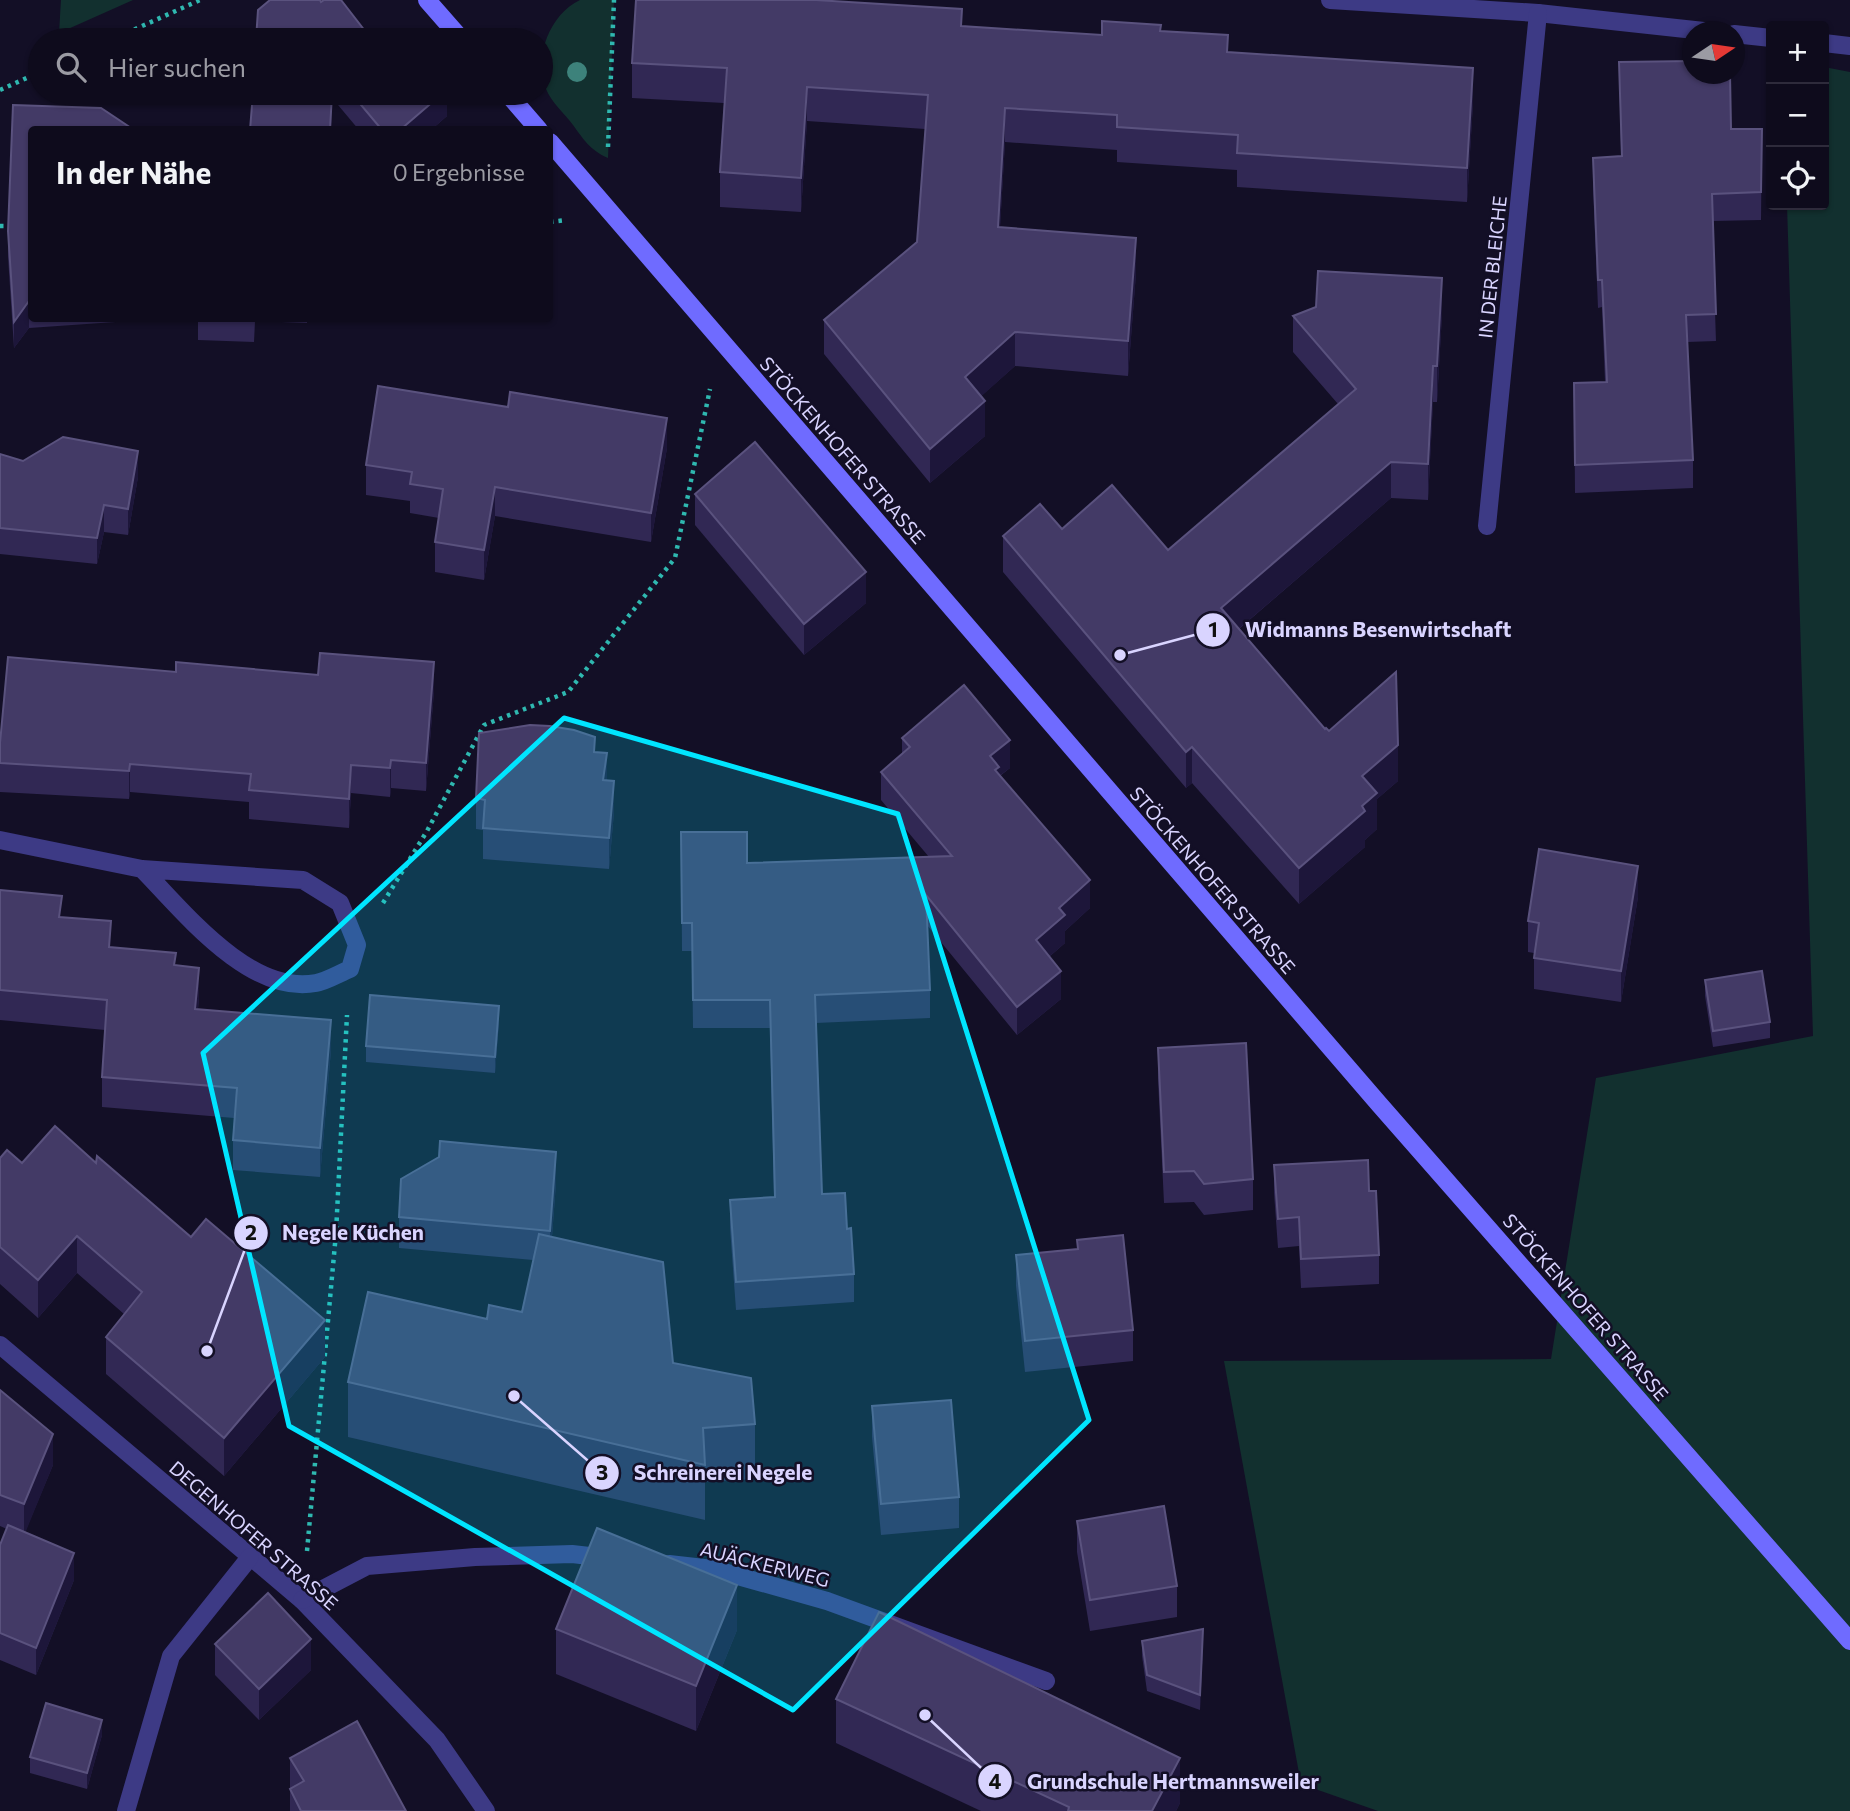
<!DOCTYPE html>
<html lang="de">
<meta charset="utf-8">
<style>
:root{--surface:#0e0b1c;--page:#1c1929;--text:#f1f3f6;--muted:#9b9ba3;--line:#2e2b3b}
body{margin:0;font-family:Commissioner,sans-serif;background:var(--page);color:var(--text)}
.controls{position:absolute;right:21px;top:21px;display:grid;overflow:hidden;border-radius:7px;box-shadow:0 2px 5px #0004}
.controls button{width:63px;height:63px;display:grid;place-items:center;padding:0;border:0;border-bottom:2px solid var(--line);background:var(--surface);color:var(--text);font:35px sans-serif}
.compass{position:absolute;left:1682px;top:21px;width:63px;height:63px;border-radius:50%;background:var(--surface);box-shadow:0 2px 5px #0004;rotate:77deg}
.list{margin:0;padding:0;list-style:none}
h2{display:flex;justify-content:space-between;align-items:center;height:91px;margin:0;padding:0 28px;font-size:30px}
h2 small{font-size:23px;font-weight:400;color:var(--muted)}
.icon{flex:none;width:38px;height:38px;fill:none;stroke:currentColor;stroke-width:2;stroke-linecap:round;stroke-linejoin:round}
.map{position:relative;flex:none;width:1850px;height:1811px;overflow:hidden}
.search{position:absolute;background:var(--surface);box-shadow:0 2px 5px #0004;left:28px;top:28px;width:525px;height:77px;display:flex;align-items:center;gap:18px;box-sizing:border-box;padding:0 24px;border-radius:38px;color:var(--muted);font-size:26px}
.panel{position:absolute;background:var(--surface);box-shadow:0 2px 5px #0004;left:28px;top:126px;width:525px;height:196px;border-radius:7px}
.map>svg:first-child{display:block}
.green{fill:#12302f}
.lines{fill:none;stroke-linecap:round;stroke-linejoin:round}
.path{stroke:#2fb8b0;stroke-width:4.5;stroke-dasharray:3.5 5;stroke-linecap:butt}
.minor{stroke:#3d3a85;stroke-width:18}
.secondary{stroke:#6f6bff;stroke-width:18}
.tree{fill:#3d827b}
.wall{fill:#312854}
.shaded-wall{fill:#1d163a}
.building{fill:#433a66;stroke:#5a527e;stroke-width:2}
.marked{fill:#00e5ff;fill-opacity:0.2;stroke:#00e5ff;stroke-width:5;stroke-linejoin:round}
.labels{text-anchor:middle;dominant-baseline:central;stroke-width:5;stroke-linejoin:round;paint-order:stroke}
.street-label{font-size:19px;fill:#d9d4ff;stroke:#130f26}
.leader{fill:none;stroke:#d9d4ff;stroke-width:2.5}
.callout-dot{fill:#d9d4ff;stroke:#130f26;stroke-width:2.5}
.mark-label{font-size:21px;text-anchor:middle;font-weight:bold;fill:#111}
.callout-label{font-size:21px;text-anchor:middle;font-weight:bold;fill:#d9d4ff;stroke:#130f26;stroke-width:5;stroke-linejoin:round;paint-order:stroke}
</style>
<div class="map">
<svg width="1850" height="1811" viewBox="0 0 1850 1811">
<rect width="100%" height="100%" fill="#130f26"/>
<g class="green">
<path d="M61,0H133L59,33Z"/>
<path d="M580,0H614L608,158C590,150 584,140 573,125C565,114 551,102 546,89C533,57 550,14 580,0Z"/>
<path d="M1824,67L1850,72V1811H1378L1301,1784L1224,1361L1551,1359L1596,1078L1813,1036L1787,205H1824Z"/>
</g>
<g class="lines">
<g class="path">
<path d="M111,40L200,0"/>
<path d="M0,90L40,72"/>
<path d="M608,147L614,0"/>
<path d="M550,222L566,220"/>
<path d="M0,226H13"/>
<path d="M383,903L427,831L484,725L568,692L675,558L710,389"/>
<path d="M307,1551L336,1233L347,1015"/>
</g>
<g class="minor">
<path d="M1330,0L1538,13L1713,32"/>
<path d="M1734,34L1771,38"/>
<path d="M1824,43L1850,46"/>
<path d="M1487,526L1538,13"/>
<path d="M0,840L142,869L303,880L340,903L357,945L350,969C340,973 327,981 316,983C250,996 183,911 142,869"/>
<path d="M0,1345L302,1600L437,1740L486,1811"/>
<path d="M669,1564L713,1569L827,1601L1046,1681"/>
<path d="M302,1600L367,1566L475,1557L572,1554L607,1558"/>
<path d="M126,1811L171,1656L250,1557"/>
</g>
<g class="secondary">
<path d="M427,0L462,40"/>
<path d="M507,93L539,130"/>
<path d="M550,142L1379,1104L1850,1641"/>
</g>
</g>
<circle class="tree" cx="577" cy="72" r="10"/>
<g class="wall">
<path d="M962,26L1102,35L1161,31L1228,52L1473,103L1467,202L1237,187V170L1117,162V150L1005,142L1000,227L1136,273L1128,376L1015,366L981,396L985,436L930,483L824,354V320L917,242L925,129L807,121L801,212L720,207V172L724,103L632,98V63Z"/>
<path d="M1619,62L1731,129H1762L1761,220L1712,221L1716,341L1687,342L1693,460V488L1575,493L1574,383L1605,382L1602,307L1598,308L1593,186V158L1621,156Z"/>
<path d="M253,93H447V116L431,130H359L333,99Z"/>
<path d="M32,130V318H173L29,328L14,348L8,257V231Z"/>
<path d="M1442,314L1437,402H1433L1428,500L1391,498L1239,629L1325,729L1329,731L1398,781L1377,799V829L1365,840V847L1299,904L1192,783L1186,788L1003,572V536L1062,529L1168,550L1338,404L1293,352V316Z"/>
<path d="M198,318H307V323L255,321L254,342L198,340Z"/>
<path d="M667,448L651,542L495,516L484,580L435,572V542L439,518L410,513V501L366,495V465Z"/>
<path d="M0,454L23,461L138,477L128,535L104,532L97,564L0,554Z"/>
<path d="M695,494L866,603L804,655L695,525Z"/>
<path d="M176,672L434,691L426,791L391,788L390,797L351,793L349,828L249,819V802L130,792L129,799L0,792V743Z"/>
<path d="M902,738L1010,768L1000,776L1090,908L1065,931V943L1049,957L1061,999L1017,1035L927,925L930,990V1018L816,1023L822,1194L847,1229L854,1274V1302L736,1310L730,1228V1200L774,1197L770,1028H693L692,951H682L681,832L747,863L929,857L881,800V772L902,754Z"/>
<path d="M595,753L607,781L614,812L609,869L483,859V830L476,829V798Z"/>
<path d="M0,890L62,917L111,947L176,965L199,998L198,1009L331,1050L320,1177L233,1170V1140L234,1118L102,1107V1077L105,1030L0,1020Z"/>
<path d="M1638,897L1621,1002L1534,989V953L1528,952V921Z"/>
<path d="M1705,980L1770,1022V1038L1713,1047L1705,996Z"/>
<path d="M499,1022L495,1073L366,1062V1046Z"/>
<path d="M1158,1048L1253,1179V1210L1204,1215L1194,1202L1164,1203L1158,1079Z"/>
<path d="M0,1158L22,1163H96L325,1357L224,1476L106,1374V1337L124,1314L77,1273L38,1318L0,1284Z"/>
<path d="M1274,1165L1369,1191L1379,1255V1284L1301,1288L1299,1246L1278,1248L1274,1193Z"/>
<path d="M556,1183L552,1237L673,1363L755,1424V1479L705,1482V1520L348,1437V1382L487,1319L522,1312L533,1260L399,1248V1217Z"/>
<path d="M1077,1240L1133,1330V1361L1025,1372L1016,1286V1255L1077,1249Z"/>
<path d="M0,1390L53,1465L25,1532L74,1580L36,1675L0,1660V1545L7,1529L0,1526Z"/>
<path d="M872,1406L959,1497V1528L881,1535L872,1437Z"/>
<path d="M1077,1521L1177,1586V1617L1090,1631L1077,1552Z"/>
<path d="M556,1629L737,1630L696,1731L556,1674Z"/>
<path d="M1142,1641L1203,1645L1200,1710L1147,1691L1142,1656Z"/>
<path d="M215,1644L311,1670L259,1720L215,1675Z"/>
<path d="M836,1699L1180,1803L1176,1811H981L836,1743Z"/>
<path d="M102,1735L87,1789L30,1773V1757Z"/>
<path d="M290,1758L406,1811H290Z"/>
</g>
<g class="shaded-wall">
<path d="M1473,68V103L1467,202V168Z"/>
<path d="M807,87V121L801,212V178Z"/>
<path d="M332,93H333L331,130H330Z"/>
<path d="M443,93H447V116L431,130H400Z"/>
<path d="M1005,108V142L998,261V227Z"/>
<path d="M1136,238V273L1128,376V341Z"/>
<path d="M1442,278V314L1437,402V366Z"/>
<path d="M29,301V328L14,348V322Z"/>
<path d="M1015,332V366L965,411V377Z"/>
<path d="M1433,366V402L1428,500V464Z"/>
<path d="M985,401V436L930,483V449Z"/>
<path d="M667,418V448L651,542V513Z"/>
<path d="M138,451V477L128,535V509Z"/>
<path d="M1391,462V498L1221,644V608Z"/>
<path d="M495,487V516L484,580V550Z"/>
<path d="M104,505V532L97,564V538Z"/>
<path d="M866,572V603L804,655V624Z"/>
<path d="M434,662V691L426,791V763Z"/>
<path d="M1010,740V768L999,776V795L990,756Z"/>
<path d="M1398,745V781L1377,799V829L1365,840V847L1299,904V868L1362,776Z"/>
<path d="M1192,747V783L1186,788V752Z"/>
<path d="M607,753V784L603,780Z"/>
<path d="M391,760V788L390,797V768Z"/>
<path d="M130,764V792L129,799V771Z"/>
<path d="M351,765V793L349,828V799Z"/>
<path d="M614,781V812L609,869V838Z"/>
<path d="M1638,866V897L1621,1002V971Z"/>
<path d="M1090,880V908L1065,931V943L1036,968V940L1059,908Z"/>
<path d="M199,968V998L195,1039V1009Z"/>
<path d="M1061,971V999L1017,1035V1007Z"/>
<path d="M499,1006V1022L495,1073V1057Z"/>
<path d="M331,1020V1050L320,1177V1148Z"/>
<path d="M556,1152V1183L550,1262V1231Z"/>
<path d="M77,1236V1273L38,1318V1280Z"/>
<path d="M325,1320V1357L224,1476V1438Z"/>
<path d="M53,1434V1465L24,1536V1504Z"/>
<path d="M74,1553V1580L36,1675V1648Z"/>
<path d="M737,1585V1630L696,1731V1686Z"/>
<path d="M1203,1629V1645L1200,1710V1695Z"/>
<path d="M311,1639V1670L259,1720V1689Z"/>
<path d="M102,1720V1735L87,1789V1773Z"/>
<path d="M1180,1758V1803L1176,1811H1152Z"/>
</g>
<g class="building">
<path d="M270,0H320L321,2L324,0H341L372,40H256L258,10Z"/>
<path d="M636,0H816L962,9L961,26L1102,35V21L1161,25L1160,31L1228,35L1227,52L1473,68L1467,168L1237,153L1238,135L1117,127V115L1005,108L998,227L1136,238L1128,341L1015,332L965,377L985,401L930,449L824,320L917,242L928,95L807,87L801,178L720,172L727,68L632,63Z"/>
<path d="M396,30L405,40H384Z"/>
<path d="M1692,61V74H1730L1731,129H1762L1761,192L1712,194L1716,314L1686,315L1693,460L1575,465L1574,383L1607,382L1602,280H1598L1593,158L1622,156L1619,62Z"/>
<path d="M253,93H332L330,130H250Z"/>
<path d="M351,93H443L400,130H382Z"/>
<path d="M13,105L101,108L134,130H32V301H29L14,322L8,231Z"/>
<path d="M1318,271L1442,278L1437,366H1433L1428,464L1391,462L1221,608L1325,729L1326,728L1329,731L1396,672L1398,745L1362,776L1377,793L1362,806L1365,811L1299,868L1192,747L1186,752L1003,536L1040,504L1062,529L1112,485L1168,550L1356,389L1293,316L1316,307Z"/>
<path d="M378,386L508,407L510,392L667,418L651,513L495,487L484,550L435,542L443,489L410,484L412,472L366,465Z"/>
<path d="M63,437L138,451L128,509L104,505L97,538L0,528V454L23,461Z"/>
<path d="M755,442L866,572L804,624L695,494Z"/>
<path d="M320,653L434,662L426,763L391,760L390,768L351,765L349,799L249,790L251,774L130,764L129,771L0,763V743L8,657L176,672V662L318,675Z"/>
<path d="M964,685L1010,740L990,756L999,767L995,770L1090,880L1059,908L1065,915L1036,940L1061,971L1017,1007L926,895L930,990L815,995L822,1194L845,1193L847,1229L851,1228L854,1274L736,1282L730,1200L775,1197L770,1000H693L692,923H682L681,832H747V863L952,856L881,772L910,747L902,738Z"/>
<path d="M530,725L550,726L574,730L595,737L594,752L607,753L603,780L614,781L609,838L483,828L485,800L476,798L479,733Z"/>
<path d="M1539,849L1638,866L1621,971L1534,958L1539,923L1528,921Z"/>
<path d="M0,890L62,896L59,917L111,921L109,947L176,953L174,965L199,968L195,1009L331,1020L320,1148L233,1140L237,1088L102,1077L107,1000L0,990Z"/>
<path d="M1762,971L1770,1022L1713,1031L1705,980Z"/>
<path d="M370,995L499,1006L495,1057L366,1046Z"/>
<path d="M1246,1043L1253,1179L1204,1184L1194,1171L1164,1172L1158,1048Z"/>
<path d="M55,1126L96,1163L97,1156L191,1237L206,1219L325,1320L224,1438L106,1337L142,1292L77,1236L38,1280L0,1247V1158L7,1150L22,1163Z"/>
<path d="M440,1141L556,1152L550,1231L399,1217L401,1179L439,1157Z"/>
<path d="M1368,1160L1369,1191H1376L1379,1255L1301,1259L1299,1217L1278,1219L1274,1165Z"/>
<path d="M539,1234L663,1262L673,1363L751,1378L755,1424L703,1428L705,1465L348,1382L368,1292L487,1319L489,1305L522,1312Z"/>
<path d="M1123,1235L1133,1330L1025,1341L1016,1255L1078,1249L1077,1240Z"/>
<path d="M0,1390L53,1434L24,1504L0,1495Z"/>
<path d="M951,1400L959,1497L881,1504L872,1406Z"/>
<path d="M1164,1506L1177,1586L1090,1600L1077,1521Z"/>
<path d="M8,1525L74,1553L36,1648L0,1633V1545Z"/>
<path d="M597,1528L737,1585L696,1686L556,1629Z"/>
<path d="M268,1593L311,1639L259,1689L215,1644Z"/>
<path d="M879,1612L1180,1758L1152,1811H1068L1069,1807L836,1699Z"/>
<path d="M1203,1629L1200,1695L1147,1675L1142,1641Z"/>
<path d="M46,1703L102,1720L87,1773L30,1757Z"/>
<path d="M357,1721L406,1811H301L290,1789L304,1781L290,1758Z"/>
</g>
<path class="marked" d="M564,718L898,814L1089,1420L793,1710L289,1426L203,1053Z"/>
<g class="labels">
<g class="street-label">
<text transform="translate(1492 267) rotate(-84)">IN DER BLEICHE</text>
<text transform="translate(843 450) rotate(49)">STÖCKENHOFER STRASSE</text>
<text transform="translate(1213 880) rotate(49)">STÖCKENHOFER STRASSE</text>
<text transform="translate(1586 1307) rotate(49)">STÖCKENHOFER STRASSE</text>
<text transform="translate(254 1535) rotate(41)">DEGENHOFER STRASSE</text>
<text transform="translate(765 1564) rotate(14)">AUÄCKERWEG</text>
</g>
</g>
<path class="leader" d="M1120 655L1213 630M207 1351L251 1233M514 1396L602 1473M925 1715L995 1781"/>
<g class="callout-dot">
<circle cx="1120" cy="655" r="7"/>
<circle cx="207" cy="1351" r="7"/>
<circle cx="514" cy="1396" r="7"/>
<circle cx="925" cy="1715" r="7"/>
<circle cx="1213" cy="630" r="18"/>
<circle cx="251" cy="1233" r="18"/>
<circle cx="602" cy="1473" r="18"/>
<circle cx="995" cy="1781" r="18"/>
</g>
<g class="mark-label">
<text x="1213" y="637">1</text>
<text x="251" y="1240">2</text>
<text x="602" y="1480">3</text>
<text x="995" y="1789">4</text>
</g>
<g class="callout-label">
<text x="1378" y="637">Widmanns Besenwirtschaft</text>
<text x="353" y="1240">Negele Küchen</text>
<text x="723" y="1480">Schreinerei Negele</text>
<text x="1173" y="1789">Grundschule Hertmannsweiler</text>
</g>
</svg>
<div class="controls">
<button>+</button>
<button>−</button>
<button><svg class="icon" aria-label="locate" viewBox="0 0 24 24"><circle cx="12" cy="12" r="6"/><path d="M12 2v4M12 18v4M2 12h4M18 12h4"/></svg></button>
</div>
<svg class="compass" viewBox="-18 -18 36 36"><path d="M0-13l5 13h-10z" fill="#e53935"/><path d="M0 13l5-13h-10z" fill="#9b9ba3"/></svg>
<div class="search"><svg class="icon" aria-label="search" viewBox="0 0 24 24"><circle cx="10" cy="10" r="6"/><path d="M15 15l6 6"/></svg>Hier suchen</div>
<section class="panel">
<h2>In der Nähe<small>0 Ergebnisse</small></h2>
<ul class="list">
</ul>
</section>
</div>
